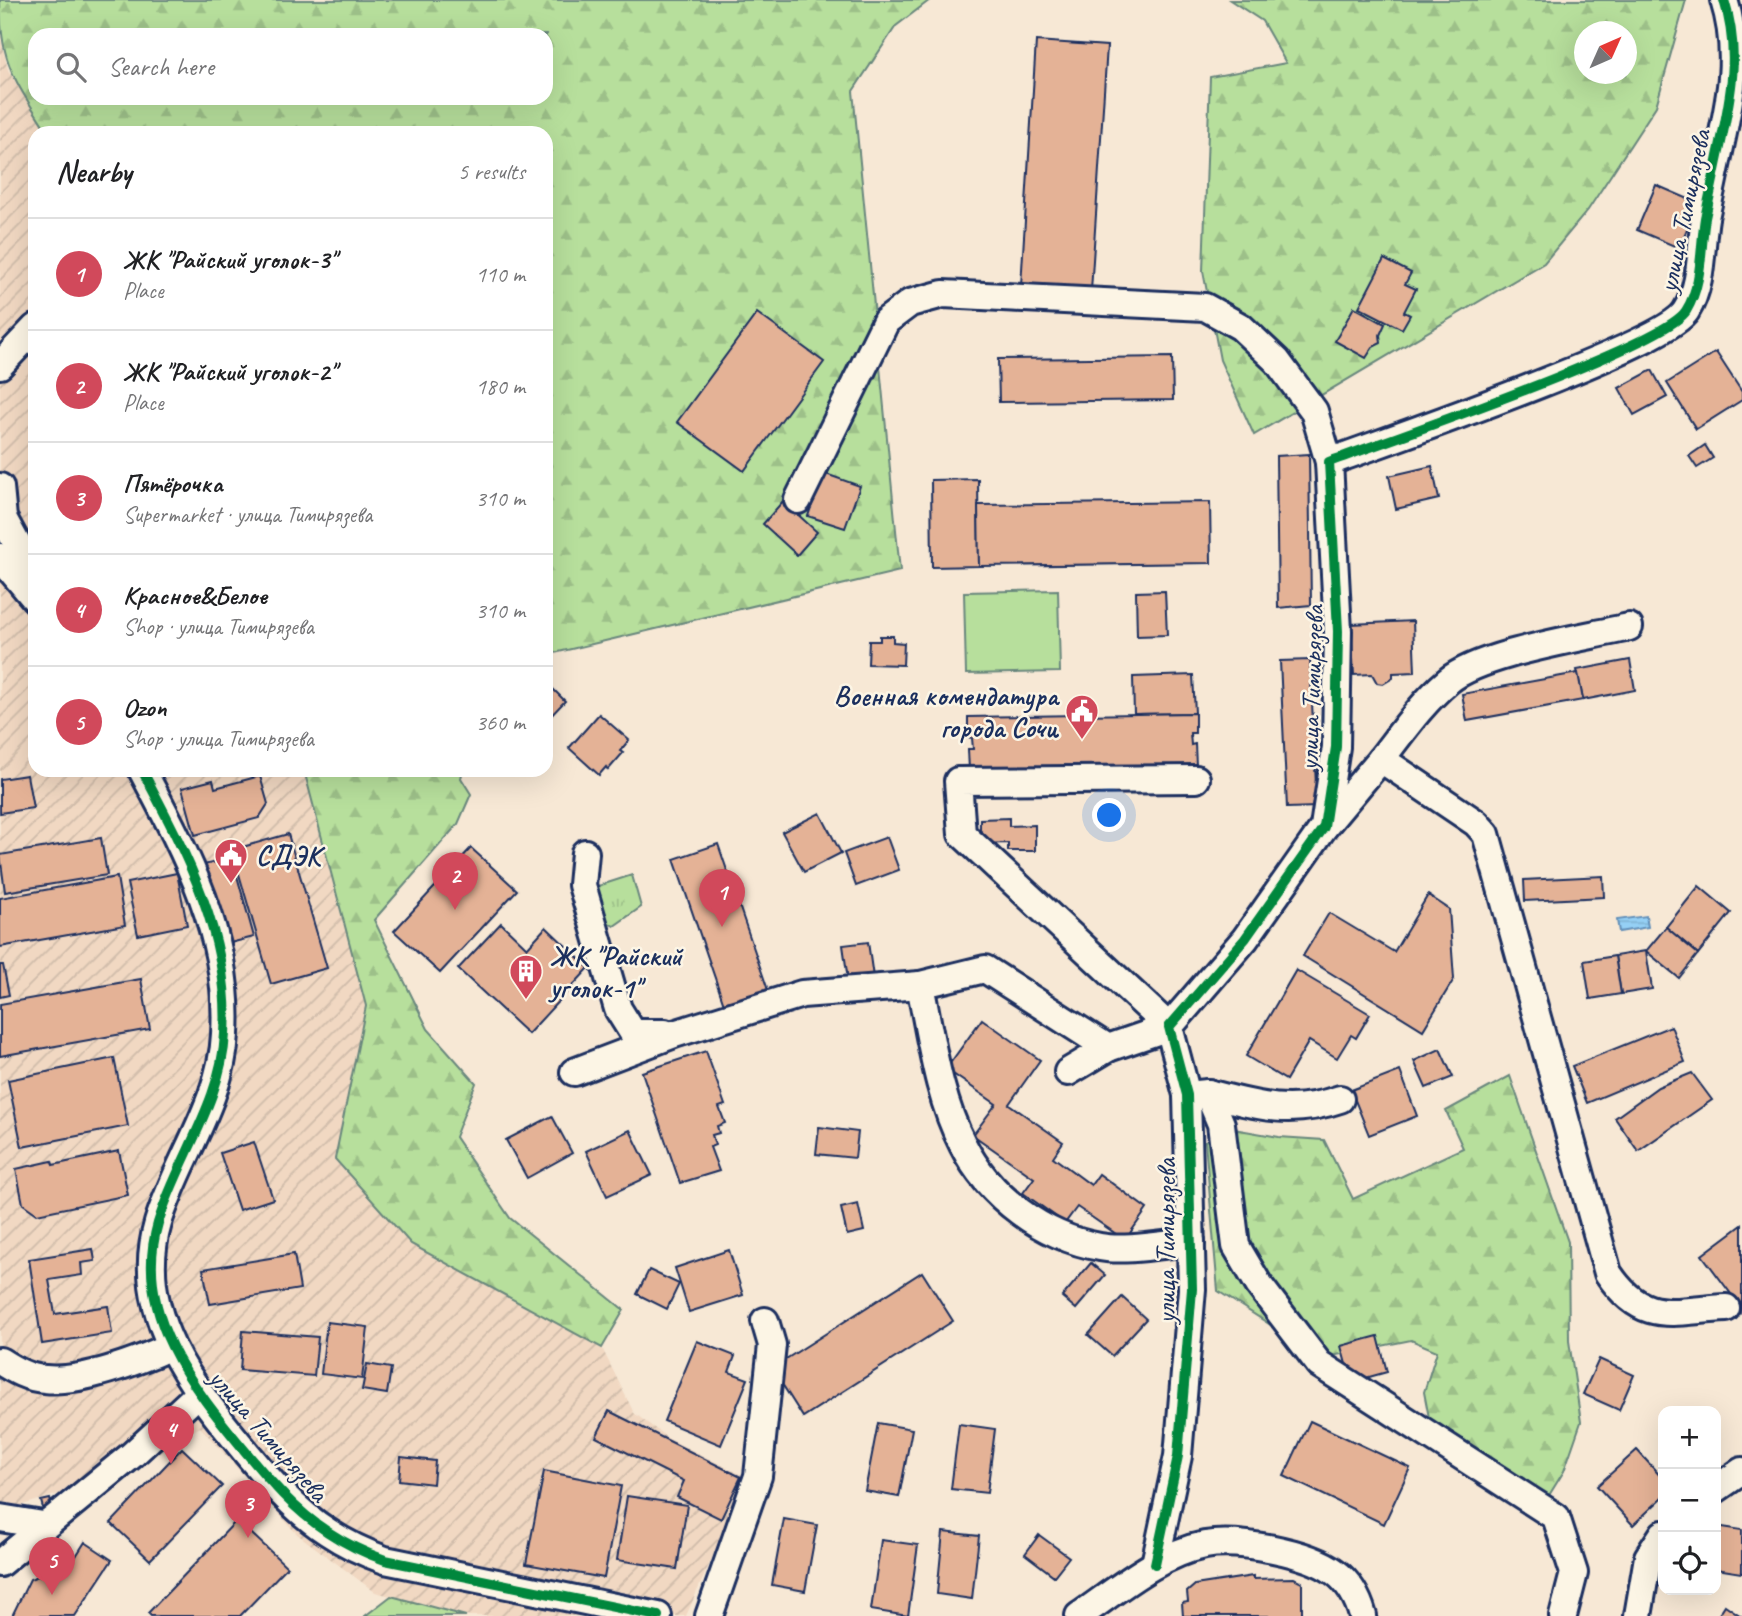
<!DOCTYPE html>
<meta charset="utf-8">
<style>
:root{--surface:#fff;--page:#f6f6f6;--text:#202124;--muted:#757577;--line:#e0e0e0;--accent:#d1495b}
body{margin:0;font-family:Caveat,sans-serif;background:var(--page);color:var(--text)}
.controls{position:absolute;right:21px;bottom:21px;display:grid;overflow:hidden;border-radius:14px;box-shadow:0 7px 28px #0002}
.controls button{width:63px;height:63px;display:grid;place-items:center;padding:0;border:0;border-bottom:2px solid var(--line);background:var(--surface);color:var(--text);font:35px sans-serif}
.compass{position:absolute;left:1574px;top:21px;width:63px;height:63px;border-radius:50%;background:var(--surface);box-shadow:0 7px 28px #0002;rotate:45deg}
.you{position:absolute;left:1110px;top:816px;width:24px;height:24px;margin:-18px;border:5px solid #fff;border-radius:50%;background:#1a73e8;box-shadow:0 0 0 10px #1a73e833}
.badge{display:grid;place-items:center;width:46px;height:46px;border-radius:50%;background:var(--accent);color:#fff;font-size:23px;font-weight:700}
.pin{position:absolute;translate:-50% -58px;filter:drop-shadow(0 2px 4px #0008)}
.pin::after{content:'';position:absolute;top:37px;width:24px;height:21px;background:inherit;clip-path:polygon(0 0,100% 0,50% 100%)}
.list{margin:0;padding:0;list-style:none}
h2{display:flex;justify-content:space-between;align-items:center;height:91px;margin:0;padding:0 28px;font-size:30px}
h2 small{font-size:23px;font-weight:400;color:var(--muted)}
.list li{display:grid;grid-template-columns:46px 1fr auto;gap:21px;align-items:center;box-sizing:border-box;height:112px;padding:0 28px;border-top:2px solid var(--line)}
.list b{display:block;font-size:26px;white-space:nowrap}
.list p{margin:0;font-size:23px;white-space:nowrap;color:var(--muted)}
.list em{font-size:23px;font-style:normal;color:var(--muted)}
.icon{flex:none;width:38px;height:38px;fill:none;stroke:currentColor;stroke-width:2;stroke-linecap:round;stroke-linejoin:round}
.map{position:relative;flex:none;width:1742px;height:1616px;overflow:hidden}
.search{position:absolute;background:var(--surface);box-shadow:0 7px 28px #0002;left:28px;top:28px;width:525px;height:77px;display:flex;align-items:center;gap:18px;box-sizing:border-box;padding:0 24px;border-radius:21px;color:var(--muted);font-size:26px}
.panel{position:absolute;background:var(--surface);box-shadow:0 7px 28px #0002;left:28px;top:126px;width:525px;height:651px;border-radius:21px}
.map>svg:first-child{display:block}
.industrial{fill:url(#industrial-furrows)}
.grass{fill:url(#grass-tufts);stroke:#69877d;stroke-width:2}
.forest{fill:url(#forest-firs);stroke:#69877d;stroke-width:2;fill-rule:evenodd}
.pitch{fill:#b7df9c;stroke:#69877d;stroke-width:2}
.water{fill:url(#water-rules);stroke:#6490b9;stroke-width:2}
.building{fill:#e4b296;stroke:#1b2f5e;stroke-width:2}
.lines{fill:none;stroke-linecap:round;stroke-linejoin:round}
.minor-casing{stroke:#1b2f5e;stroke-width:32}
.minor{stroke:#fcf5e5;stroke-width:26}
.cycleway-casing{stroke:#fcf5e5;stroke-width:15}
.cycleway{stroke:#00873e;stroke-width:10}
.labels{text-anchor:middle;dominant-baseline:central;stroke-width:5;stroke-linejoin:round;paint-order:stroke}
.street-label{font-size:28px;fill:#1b2f5e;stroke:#fcf5e5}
.poi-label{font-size:28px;font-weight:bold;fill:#1b2f5e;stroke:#fcf5e5;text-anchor:start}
</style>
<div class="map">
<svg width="1742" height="1616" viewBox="0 0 1742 1616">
<defs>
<pattern id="industrial-furrows" width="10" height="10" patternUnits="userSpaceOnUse" patternTransform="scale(1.75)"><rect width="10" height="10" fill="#f1d8c2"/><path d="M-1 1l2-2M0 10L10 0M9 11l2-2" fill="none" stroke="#cebaa9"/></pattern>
<pattern id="grass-tufts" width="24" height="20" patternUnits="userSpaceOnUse" patternTransform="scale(1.75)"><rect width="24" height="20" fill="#b7df9c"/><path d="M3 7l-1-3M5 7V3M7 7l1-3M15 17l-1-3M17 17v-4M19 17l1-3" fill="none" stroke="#9dc089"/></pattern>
<pattern id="forest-firs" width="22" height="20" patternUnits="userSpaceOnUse" patternTransform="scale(1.75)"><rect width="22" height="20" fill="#b7df9c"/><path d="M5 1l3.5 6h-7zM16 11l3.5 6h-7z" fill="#9dc089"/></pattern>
<pattern id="water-rules" width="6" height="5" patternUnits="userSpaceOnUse" patternTransform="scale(1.75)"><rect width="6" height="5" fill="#95d0f5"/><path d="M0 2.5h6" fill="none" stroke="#80b3d4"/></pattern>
</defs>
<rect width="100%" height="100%" fill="#f7e8d5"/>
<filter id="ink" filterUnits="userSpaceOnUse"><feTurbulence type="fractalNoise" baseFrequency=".0143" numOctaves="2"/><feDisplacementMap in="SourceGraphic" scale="14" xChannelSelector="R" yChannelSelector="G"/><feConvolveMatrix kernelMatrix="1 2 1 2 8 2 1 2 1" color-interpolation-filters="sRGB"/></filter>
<g filter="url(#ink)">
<path class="industrial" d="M0,35L8,70L48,133H35V770H304L366,1006L335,1159L411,1244L602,1348L634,1413L669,1439L748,1478L686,1616H470L375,1592L297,1534L200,1427L107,1479L0,1512Z"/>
<g class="grass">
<path d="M632,875L641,907L614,926L599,917L595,887Z"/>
<path d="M391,1596L466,1616H365Z"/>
</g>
<g class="forest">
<path d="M0,0H930L896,26L853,91L900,571L546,655V133H48C15,80 0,65 0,0ZM35,35H546V98H35Z"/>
<path d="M1230,0H1686L1656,106L1588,210L1544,263L1254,435L1220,360L1203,271L1210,77L1286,63L1262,21ZM1584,32H1626V74H1584Z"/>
<path d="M304,770H463L461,778L471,794L458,824L374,920L428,1029L476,1083L455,1137L510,1218L624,1310L602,1348L411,1244L335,1159L366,1006Z"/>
<path d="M1510,1076L1568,1242L1569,1341L1581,1422L1564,1471L1538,1513L1431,1428L1424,1392L1437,1351L1411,1340L1322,1358L1218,1291L1205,1141L1234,1129L1279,1137L1324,1140L1353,1199L1463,1148L1446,1111Z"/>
</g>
<path class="pitch" d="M1058,590L1060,672L966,674L964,592Z"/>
<path class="water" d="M1646,916L1648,927L1619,932L1617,920Z"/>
<g class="building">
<path d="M1036,41L1107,46L1091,291L1021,286Z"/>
<path d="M1656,185L1698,203L1679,248L1637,230Z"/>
<path d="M1384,259L1411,273L1405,284L1416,289L1404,312L1410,315L1402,329L1359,307Z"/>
<path d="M1354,307L1385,324L1380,335L1381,343L1373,347L1366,358L1335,341Z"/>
<path d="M757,313L824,362L744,471L677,422Z"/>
<path d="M1716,352L1742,392V400L1696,429L1667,383Z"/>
<path d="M1172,357L1173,400L999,402L998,359Z"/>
<path d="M1652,370L1667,397L1634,415L1619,388Z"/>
<path d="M1705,445L1713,458L1697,468L1689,456Z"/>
<path d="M1309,454L1311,605L1278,608L1276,456Z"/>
<path d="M1432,466L1439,499L1396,509L1389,476Z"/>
<path d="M823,473L860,486L845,528L808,516Z"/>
<path d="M978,479L979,566L932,567L931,480Z"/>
<path d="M783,501L817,532L797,555L763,524Z"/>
<path d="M1210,502L1211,563L979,566L978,505Z"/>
<path d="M1165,591L1167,635L1137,636L1136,592Z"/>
<path d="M1413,621L1415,672L1393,673V678L1383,684L1377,683L1372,674L1354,675L1351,624Z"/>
<path d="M880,636H893V642L904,643L903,665L868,664L869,641H880Z"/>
<path d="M1310,660L1317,807L1287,808L1280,661Z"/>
<path d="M1630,660L1635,690L1583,700L1577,670Z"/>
<path d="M1578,673L1583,700L1467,721L1462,694Z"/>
<path d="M1193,675L1195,713L1134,714L1133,677Z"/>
<path d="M546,682L565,701L546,721Z"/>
<path d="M1195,713V733H1190L1191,745L1195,744L1196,766L969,770L968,749H973L972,738L968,737V717Z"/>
<path d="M599,714L629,740L620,751L623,753L608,770L606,767L599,775L569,748Z"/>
<path d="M27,775L33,808L0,813V779Z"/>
<path d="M260,776L268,804L259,818L195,835L182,788L213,780L215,788Z"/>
<path d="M820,813L841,853L804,872L782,832Z"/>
<path d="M1009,818V826L1035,825V851H1008V843L980,844V819Z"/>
<path d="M288,834L327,968L271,984L232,850Z"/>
<path d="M887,837L899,870L856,886L844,853Z"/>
<path d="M101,838L107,875L5,892L0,855Z"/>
<path d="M718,844L770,996L726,1010L674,859Z"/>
<path d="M471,848L517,890L440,973L394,931Z"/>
<path d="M232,858L254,937L226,944L204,865Z"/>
<path d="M177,873L187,925L138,935L127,883Z"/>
<path d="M1603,876L1604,897L1525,901L1524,880Z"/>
<path d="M117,877L125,925L0,947V898Z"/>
<path d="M1699,886L1731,913L1698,954L1666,927Z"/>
<path d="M1428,895L1449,909L1454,979L1423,1030L1303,956L1329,913L1394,952Z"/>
<path d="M501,923L527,948L546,927L589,968L528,1034L458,969Z"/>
<path d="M1666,927L1698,954L1679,978L1646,951Z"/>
<path d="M868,942L873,977L848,980L843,945Z"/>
<path d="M1646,951L1652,989L1621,994L1615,956Z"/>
<path d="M1615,956L1621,994L1590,999L1584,961Z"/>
<path d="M0,965H3L9,995L0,997Z"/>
<path d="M1296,970L1370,1014L1356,1038L1351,1035L1337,1058L1309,1041L1286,1080L1246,1056Z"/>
<path d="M141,979L150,1029L0,1056V1004Z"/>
<path d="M982,1019L1040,1060L1009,1104L1063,1142L1053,1157L1091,1185L1099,1174L1147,1209L1125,1240L1077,1207L1065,1223L1023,1193L1034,1178L973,1135L996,1104L946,1069Z"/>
<path d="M1671,1026L1685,1062L1587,1103L1572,1066Z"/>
<path d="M1440,1049L1453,1077L1426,1088L1414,1061Z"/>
<path d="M706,1051L725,1105L719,1107L725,1123L717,1126L719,1133L712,1135L715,1145L710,1147L719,1171L680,1183L642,1072Z"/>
<path d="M114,1058L128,1126L22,1147L8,1080Z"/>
<path d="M1400,1071L1417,1116L1369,1135L1351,1090Z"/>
<path d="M1692,1073L1712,1100L1638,1151L1615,1118L1658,1087Z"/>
<path d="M552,1116L572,1153L527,1178L506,1140Z"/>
<path d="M819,1127L858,1132L855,1158L816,1154Z"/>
<path d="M630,1130L652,1175L607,1196L586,1151Z"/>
<path d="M254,1142L273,1199L239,1210L220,1153Z"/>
<path d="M119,1151L128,1195L37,1214L23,1204L16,1169L52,1161L53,1165Z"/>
<path d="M858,1204L864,1231L847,1235L841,1208Z"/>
<path d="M1742,1225V1305L1740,1306L1702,1255Z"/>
<path d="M93,1249L95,1261L81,1263L82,1275L49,1280L55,1314L108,1306L112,1333L42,1344L29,1259Z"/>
<path d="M729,1250L743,1295L689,1312L675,1268Z"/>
<path d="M294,1254L300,1289L210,1304L203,1269Z"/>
<path d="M1091,1263L1105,1275L1076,1309L1062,1297Z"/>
<path d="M649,1270L679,1284L667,1309L637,1294Z"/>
<path d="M922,1272L953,1321L803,1417L772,1368Z"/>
<path d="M1122,1297L1146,1319L1112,1356L1088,1335Z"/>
<path d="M327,1322L368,1327L362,1379L321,1374Z"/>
<path d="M243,1331L318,1337L314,1376L240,1370Z"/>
<path d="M1378,1336L1387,1372L1351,1382L1341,1346Z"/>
<path d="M697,1341L735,1356L729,1372L748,1379L721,1445L664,1421Z"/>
<path d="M1599,1359L1634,1375L1619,1410L1583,1394Z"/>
<path d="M367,1364L391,1368L387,1394L362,1390Z"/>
<path d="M609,1411L741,1477L721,1519L677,1497L684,1481L596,1437Z"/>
<path d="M1310,1421L1410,1468L1384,1524L1284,1476Z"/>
<path d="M878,1423L912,1429L899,1497L865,1491Z"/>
<path d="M959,1424L995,1429L987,1493L951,1489Z"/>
<path d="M182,1448L222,1486L150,1560L111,1523Z"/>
<path d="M1637,1450L1663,1479V1497L1633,1525L1597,1486Z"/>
<path d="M401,1457L435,1461L433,1484L399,1480Z"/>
<path d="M544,1471L621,1486L604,1578L526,1564Z"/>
<path d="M627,1496L687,1505L677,1569L617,1560Z"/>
<path d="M50,1499L53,1510L44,1512L41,1501Z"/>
<path d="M784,1519L817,1525L805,1591L772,1585Z"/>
<path d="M237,1520L287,1567L240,1616H151L148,1613Z"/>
<path d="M1716,1526L1742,1530V1573L1716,1569Z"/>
<path d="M943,1532L979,1536L972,1599L937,1594Z"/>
<path d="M1039,1535L1069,1557L1054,1576L1025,1554Z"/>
<path d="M881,1540L918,1545L908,1616L871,1610Z"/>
<path d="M85,1542L112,1560L75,1616H12L30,1579L71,1564Z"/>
<path d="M1253,1576V1579L1294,1578L1302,1582V1616H1183L1182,1603L1188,1602L1187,1592L1195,1585Z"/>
<path d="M1725,1605L1741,1616H1718Z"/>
</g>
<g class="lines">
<defs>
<g id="minor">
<path d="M0,365L35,328"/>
<path d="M1329,462C1385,441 1664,346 1686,311C1703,284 1700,249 1705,218C1709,199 1713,180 1717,161C1729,104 1742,57 1724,0"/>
<path d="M0,487L3,518L35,577"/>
<path d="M798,500L886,321L910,303L943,294L1205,307L1241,327L1277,361L1314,411L1329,462L1338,631L1336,747L1324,827L1245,939L1169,1027L1187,1095L1192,1289L1178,1456L1155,1564"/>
<path d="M0,557L35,599"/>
<path d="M1381,759C1402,732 1422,703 1448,681C1481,653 1583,638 1629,627"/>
<path d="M142,770C186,853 231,937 225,1034C222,1101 177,1160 158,1223C132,1312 192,1387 245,1451C269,1480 295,1511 328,1532C346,1544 365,1553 385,1560L658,1616"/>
<path d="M1325,826L1381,759L1476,823L1486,834L1608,1273C1643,1325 1670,1311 1726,1308"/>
<path d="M585,853L582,885L618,1009L633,1033H665"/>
<path d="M920,985L985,969L1108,1048L1169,1027L962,834L958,781L1196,779"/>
<path d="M574,1072L674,1034L802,994L920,985C931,1038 938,1097 963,1145C989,1197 1043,1237 1100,1247C1125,1252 1165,1244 1191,1242"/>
<path d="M1068,1072L1108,1048"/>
<path d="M1208,1093C1257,1106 1291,1116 1340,1099"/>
<path d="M1187,1095L1208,1093L1221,1124L1236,1246L1259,1285L1319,1364L1556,1517L1574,1573L1563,1616"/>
<path d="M0,1361C14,1370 28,1378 45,1379C80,1383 139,1361 171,1346"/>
<path d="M1716,1489L1742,1471"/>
<path d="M0,1518L43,1525"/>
<path d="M0,1563L132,1455L198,1394"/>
<path d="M709,1616L758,1476L772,1345L765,1321"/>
<path d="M1079,1616C1117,1590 1159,1554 1205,1545C1238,1539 1308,1552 1335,1572C1350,1583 1358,1598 1363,1616"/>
<path d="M1638,1616L1648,1557L1663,1534"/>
</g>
</defs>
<use href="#minor" class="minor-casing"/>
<use href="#minor" class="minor"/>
<defs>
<g id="cycleway">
<path d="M142,770C186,853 231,937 225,1034C222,1101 177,1160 158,1223C132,1312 192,1387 245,1451C269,1480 295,1511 328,1532C346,1544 365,1553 385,1560L658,1616"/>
<path d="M1155,1564L1178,1456L1192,1289L1187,1095L1169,1027L1245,939L1324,827L1336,747L1338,631L1329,462C1385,441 1664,346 1686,311C1703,284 1700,249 1705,218C1709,199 1713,180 1717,161C1729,104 1742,57 1724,0"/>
</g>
</defs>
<use href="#cycleway" class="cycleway-casing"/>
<use href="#cycleway" class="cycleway"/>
</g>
</g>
<defs>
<symbol id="civic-pin" viewBox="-11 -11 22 30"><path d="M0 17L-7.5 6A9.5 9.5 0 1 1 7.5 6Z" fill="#d1495b" stroke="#fcf5e5"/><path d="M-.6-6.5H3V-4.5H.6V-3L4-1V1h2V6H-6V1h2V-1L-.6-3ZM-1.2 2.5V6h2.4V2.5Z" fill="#fff"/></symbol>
<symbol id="building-pin" viewBox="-11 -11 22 30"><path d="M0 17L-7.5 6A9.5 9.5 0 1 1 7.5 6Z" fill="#d1495b" stroke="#fcf5e5"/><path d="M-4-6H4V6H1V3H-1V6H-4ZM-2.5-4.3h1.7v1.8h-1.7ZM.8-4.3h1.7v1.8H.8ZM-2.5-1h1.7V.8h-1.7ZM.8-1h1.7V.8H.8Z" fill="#fff"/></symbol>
</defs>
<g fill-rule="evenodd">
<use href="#civic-pin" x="1063" y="692" width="38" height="52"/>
<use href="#civic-pin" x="212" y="836" width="38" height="52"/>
<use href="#building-pin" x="507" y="952" width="38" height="52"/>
</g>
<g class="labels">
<g class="street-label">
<text transform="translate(1684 211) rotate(-78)">улица Тимирязева</text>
<text transform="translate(1311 688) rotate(-88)">улица Тимирязева</text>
<text transform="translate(1165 1241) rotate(-90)">улица Тимирязева</text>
<text transform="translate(269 1435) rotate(49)">улица Тимирязева</text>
</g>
<g class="poi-label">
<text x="1058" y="695" text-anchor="end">Военная комендатура<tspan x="1058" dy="32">города Сочи</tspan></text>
<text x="256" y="855">СДЭК</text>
<text x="550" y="955">ЖК "Райский<tspan x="550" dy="32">уголок-1"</tspan></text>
</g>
</g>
</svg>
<div class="controls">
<button>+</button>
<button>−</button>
<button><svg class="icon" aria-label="locate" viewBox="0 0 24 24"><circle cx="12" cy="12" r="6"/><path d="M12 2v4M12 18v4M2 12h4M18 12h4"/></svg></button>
</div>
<svg class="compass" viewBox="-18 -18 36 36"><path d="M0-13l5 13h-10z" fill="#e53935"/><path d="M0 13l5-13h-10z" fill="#757577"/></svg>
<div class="you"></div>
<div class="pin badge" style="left:722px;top:927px">1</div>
<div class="pin badge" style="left:455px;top:910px">2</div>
<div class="pin badge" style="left:248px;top:1538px">3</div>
<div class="pin badge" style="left:171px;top:1464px">4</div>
<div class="pin badge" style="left:52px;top:1595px">5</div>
<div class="search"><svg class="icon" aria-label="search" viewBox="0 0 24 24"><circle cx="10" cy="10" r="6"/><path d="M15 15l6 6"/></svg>Search here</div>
<section class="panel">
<h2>Nearby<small>5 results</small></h2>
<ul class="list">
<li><span class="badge">1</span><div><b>ЖК &quot;Райский уголок-3&quot;</b><p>Place</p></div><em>110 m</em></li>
<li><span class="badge">2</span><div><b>ЖК &quot;Райский уголок-2&quot;</b><p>Place</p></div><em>180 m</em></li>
<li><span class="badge">3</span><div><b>Пятёрочка</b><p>Supermarket · улица Тимирязева</p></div><em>310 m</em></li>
<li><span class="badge">4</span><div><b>Красное&amp;Белое</b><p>Shop · улица Тимирязева</p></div><em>310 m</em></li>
<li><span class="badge">5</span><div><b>Ozon</b><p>Shop · улица Тимирязева</p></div><em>360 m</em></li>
</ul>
</section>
</div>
